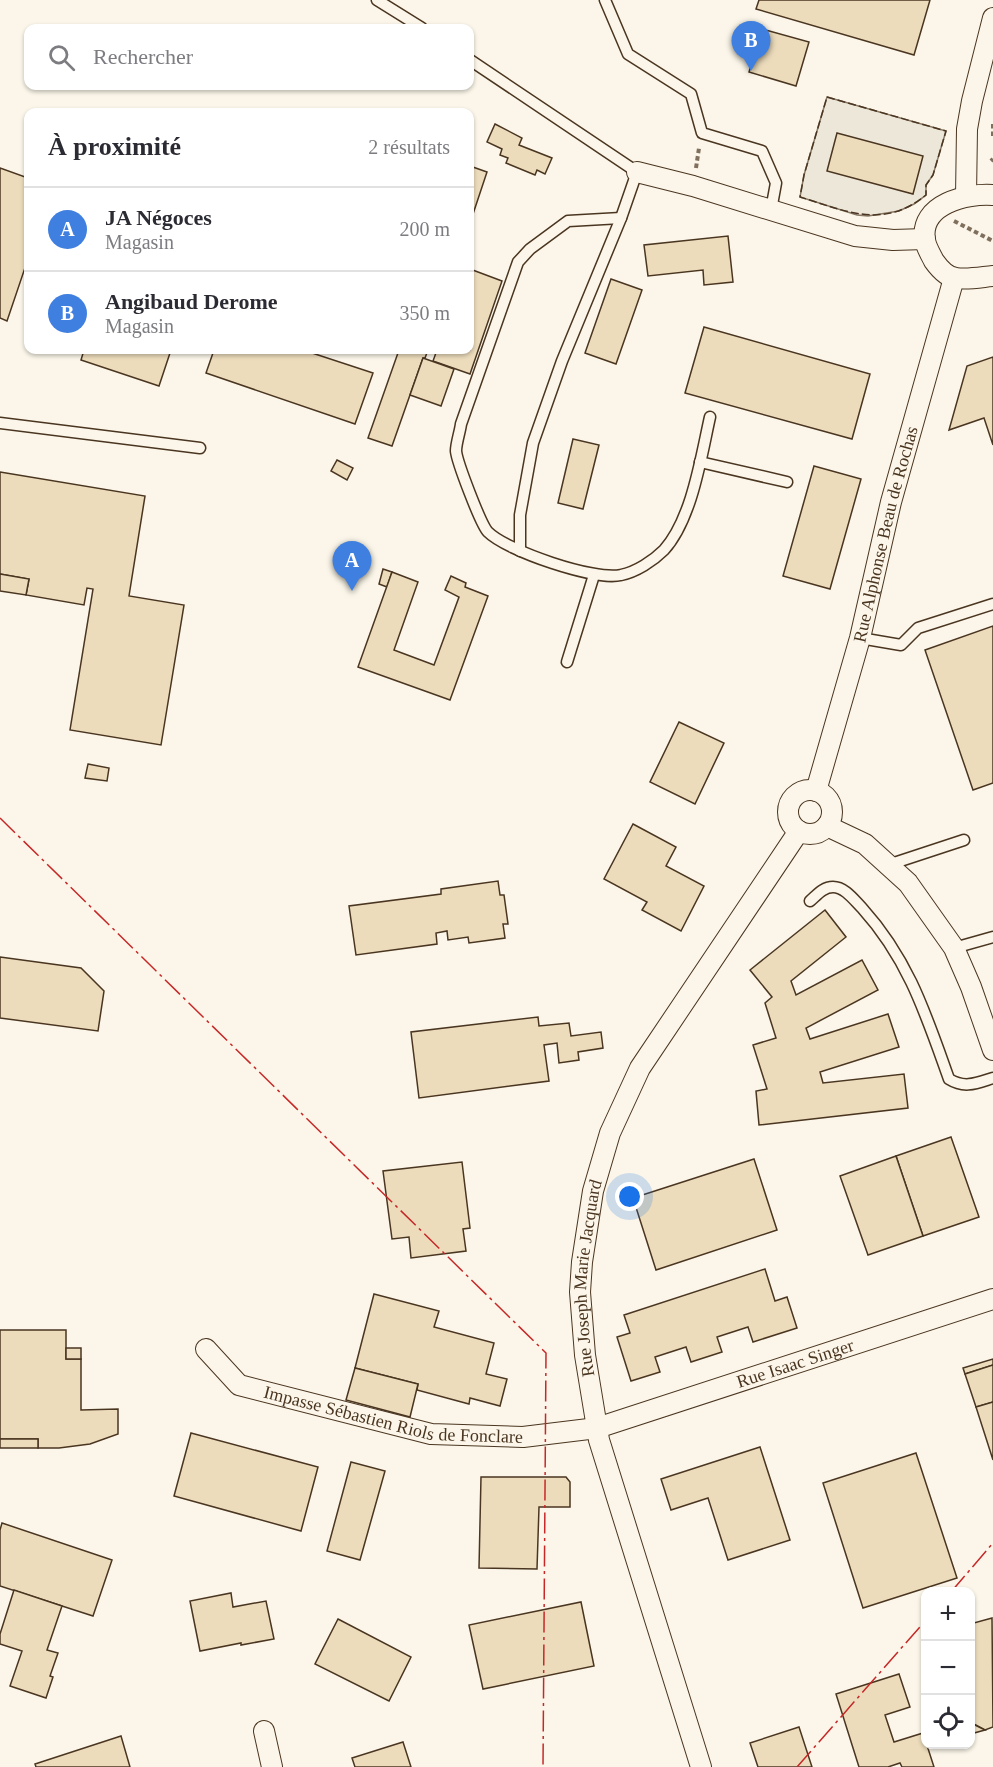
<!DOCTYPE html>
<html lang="fr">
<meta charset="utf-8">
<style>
:root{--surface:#fff;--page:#f7f7f7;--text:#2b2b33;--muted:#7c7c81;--line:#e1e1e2;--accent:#1a73e8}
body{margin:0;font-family:"Times New Roman",serif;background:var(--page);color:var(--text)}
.controls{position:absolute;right:18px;bottom:18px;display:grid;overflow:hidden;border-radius:12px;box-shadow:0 2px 4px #0004}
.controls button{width:54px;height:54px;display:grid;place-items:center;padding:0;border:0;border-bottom:2px solid var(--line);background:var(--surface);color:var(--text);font:30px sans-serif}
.you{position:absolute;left:630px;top:1197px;width:21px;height:21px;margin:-15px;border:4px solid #fff;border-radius:50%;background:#1a73e8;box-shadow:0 0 0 9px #1a73e833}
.badge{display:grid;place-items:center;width:39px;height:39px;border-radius:50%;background:var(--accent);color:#fff;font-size:20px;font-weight:700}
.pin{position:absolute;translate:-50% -50px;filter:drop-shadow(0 2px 3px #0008)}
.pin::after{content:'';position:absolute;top:32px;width:21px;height:18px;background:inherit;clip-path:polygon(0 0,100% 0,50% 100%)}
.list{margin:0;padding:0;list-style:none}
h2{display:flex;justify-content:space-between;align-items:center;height:78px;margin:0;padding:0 24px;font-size:26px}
h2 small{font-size:20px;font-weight:400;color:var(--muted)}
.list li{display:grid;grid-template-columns:39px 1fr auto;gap:18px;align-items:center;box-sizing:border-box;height:84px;padding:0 24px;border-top:2px solid var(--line)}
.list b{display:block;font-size:22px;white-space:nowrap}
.list p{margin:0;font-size:20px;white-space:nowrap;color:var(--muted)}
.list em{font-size:20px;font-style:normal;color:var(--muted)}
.icon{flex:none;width:33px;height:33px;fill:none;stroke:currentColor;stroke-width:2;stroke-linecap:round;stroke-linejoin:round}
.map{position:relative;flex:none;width:993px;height:1767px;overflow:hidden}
.search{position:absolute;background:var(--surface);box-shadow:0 2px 4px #0004;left:24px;top:24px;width:450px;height:66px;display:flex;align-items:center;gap:15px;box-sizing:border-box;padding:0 21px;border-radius:12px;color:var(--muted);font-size:22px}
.panel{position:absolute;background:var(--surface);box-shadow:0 2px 4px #0004;left:24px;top:108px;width:450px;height:246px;border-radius:12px}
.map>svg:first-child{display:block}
.parking{fill:#ede7d9;stroke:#887966;stroke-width:1.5}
.building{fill:#ecdcbc;stroke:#4a3520;stroke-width:1.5}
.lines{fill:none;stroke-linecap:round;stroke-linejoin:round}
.service-casing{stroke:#4a3520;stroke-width:13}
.minor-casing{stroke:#4a3520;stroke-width:22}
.path{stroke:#7f6f5c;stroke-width:4;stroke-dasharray:4.5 3;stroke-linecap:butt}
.service{stroke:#fbf6e9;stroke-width:10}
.minor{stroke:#fbf6e9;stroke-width:20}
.fence{stroke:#4a3520;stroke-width:1.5;stroke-dasharray:8 3;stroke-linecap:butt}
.power{stroke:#c62828;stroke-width:1.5;stroke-dasharray:21 4.5 3 4.5;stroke-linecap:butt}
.labels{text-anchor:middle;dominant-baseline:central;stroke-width:4.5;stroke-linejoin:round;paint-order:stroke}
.street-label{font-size:18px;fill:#4a3520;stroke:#fbf6e9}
</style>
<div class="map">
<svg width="993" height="1767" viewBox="0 0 993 1767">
<rect width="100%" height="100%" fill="#fbf6e9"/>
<path class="parking" d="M827,97L946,131L933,175L926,185V195L914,204L899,211L868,216L857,215L800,197L804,175Z"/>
<g class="building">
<path d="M759,0H930L914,55L756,9Z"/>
<path d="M762,29L809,42L796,86L749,72Z"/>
<path d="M495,124L522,138L519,145L552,158L545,174L537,170L535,175L506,163L508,158L500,155L502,149L487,142Z"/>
<path d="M837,133L923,156L913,194L827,171Z"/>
<path d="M470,166L487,172L470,223Z"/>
<path d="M0,168L28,178V259L7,321L0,318Z"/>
<path d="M728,236L733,282L704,285L703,270L648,276L644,245Z"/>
<path d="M470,269L502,281L470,374L433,361L437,350H470Z"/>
<path d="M611,279L642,290L616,364L585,353Z"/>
<path d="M704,327L870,374L852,439L685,393Z"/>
<path d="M84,350H171L159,386L81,360Z"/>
<path d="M214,350H303L373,373L355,424L206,373Z"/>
<path d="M399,350H428L425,358H423L392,446L368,438Z"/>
<path d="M993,357V445L984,418L949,430L967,366Z"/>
<path d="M423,358L454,369L441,406L410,395Z"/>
<path d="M573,439L599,445L583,509L558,503Z"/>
<path d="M337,460L353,468L347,480L331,471Z"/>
<path d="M814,466L861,479L830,589L783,576Z"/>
<path d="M0,472L145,496L129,596L184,605L161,745L70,730L93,589L87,588L84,605L26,595L29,579L0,574Z"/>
<path d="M383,569L392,572L387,587L379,584Z"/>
<path d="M392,572L418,582L394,650L434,665L459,597L445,590L451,576L466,583L465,587L488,596L450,700L358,667Z"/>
<path d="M0,574L29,579L26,595L0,591Z"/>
<path d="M993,626V783L973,790L925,650Z"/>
<path d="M679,722L724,743L695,804L650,782Z"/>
<path d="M88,764L109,768L107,781L85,778Z"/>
<path d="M633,824L676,847L666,866L704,886L681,931L642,910L647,902L604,879Z"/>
<path d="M498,881L500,895H504L508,924H503L505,938L469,943L468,937L448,940L447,931L436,933L437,944L356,955L349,906L441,894V889Z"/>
<path d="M825,910L846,937L791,981L796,995L862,960L878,990L806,1028L810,1039L888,1014L899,1047L820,1072L823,1083L904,1074L908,1108L759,1125L756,1091L767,1089L753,1045L776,1038L765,1003L772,997L750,970Z"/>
<path d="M0,957L81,968L104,991L98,1031L0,1018Z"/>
<path d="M538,1017L539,1026L569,1023L571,1036L601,1032L603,1048L578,1052L579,1060L559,1063L557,1043L544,1045L549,1081L419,1098L411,1032Z"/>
<path d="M951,1137L979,1217L923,1236L896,1156Z"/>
<path d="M896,1156L923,1236L868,1255L840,1176Z"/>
<path d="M754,1159L777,1230L656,1270L633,1198Z"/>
<path d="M462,1162L470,1228L463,1229L466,1251L411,1258L409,1237L392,1239L383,1171Z"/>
<path d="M765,1269L775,1301L787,1297L797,1328L753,1342L748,1327L717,1337L722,1352L691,1362L686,1347L655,1357L660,1372L631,1381L617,1337L630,1333L624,1315Z"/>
<path d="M374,1294L439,1311L434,1327L494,1343L486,1374L507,1379L500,1406L470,1398L469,1404L417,1390L418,1384L355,1368Z"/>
<path d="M0,1330H66V1359H81V1410L118,1409V1434L90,1444L59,1448H38V1439H0Z"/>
<rect x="66" y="1348" width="15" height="11"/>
<path d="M993,1359V1365L965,1374L963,1368Z"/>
<path d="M993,1365V1402L976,1407L965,1374Z"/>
<path d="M355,1368L418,1384L410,1417L346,1400Z"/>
<path d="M993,1402V1460L976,1407Z"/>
<path d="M191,1433L318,1467L301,1531L174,1496Z"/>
<rect x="0" y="1439" width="38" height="9"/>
<path d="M760,1447L790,1540L728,1560L708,1498L671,1510L661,1479Z"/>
<path d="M916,1453L957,1578L863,1608L823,1483Z"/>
<path d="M351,1462L385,1471L360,1560L327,1551Z"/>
<path d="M481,1477H566L570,1482V1507H539L537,1569L479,1568Z"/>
<path d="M2,1523L112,1560L93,1616L0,1586V1530Z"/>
<path d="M14,1590L62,1606L47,1650L58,1653L50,1676L53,1677L46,1698L10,1686L22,1651L0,1644V1634Z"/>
<path d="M231,1593L233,1607L266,1601L274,1639L241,1645V1643L200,1651L190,1601Z"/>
<path d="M581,1602L594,1666L483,1689L469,1625Z"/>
<path d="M992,1618L993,1727L985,1730L970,1722V1624Z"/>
<path d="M338,1619L411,1657L389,1701L315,1664Z"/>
<path d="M899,1674L910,1707L885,1715L894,1742L923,1733L934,1767H902L900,1763L888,1767H859L836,1694Z"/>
<path d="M971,1723L985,1730L974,1733Z"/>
<path d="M799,1727L812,1767H758L750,1743Z"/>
<path d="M121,1736L130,1767H36L35,1764Z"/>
<path d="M403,1742L411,1767H355L352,1758Z"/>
</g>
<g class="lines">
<defs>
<g id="service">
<path d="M377,0L422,28"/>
<path d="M605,0L628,54L691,94L702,133L762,151L776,183L771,210"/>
<path d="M470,60L637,172L621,218L562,361L533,443L520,515V551"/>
<path d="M621,218L568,221L530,249L518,262L461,424C460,432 456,443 456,451C457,462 481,525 488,532C507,551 595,581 621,575C636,572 653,561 664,550C692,519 701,457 710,417"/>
<path d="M0,423L200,448"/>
<path d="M700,462L787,482"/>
<path d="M860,638L901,645L918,628L993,604"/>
<path d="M567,662L594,575"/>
<path d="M888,865L964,840"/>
<path d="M810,901C817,895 823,887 833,887C845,887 854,900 862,908C909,960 926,1015 949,1079C965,1089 977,1083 993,1078"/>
<path d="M954,948L993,937"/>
</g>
<g id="minor">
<path d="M637,172L693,186L855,236L893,240L925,239"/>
<path d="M993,195C967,193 919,204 925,240C926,247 931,255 934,261C939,268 947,277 956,278C967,280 982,277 993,276"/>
<path d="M966,196L967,129L972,101L993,18"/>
<circle cx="810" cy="812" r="22"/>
<path id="s1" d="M816,791L860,638L891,502L954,278"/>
<path d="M827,826L865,844L908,883L954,948L971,987L993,1050"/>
<path id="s2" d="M206,1349L239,1385L431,1434L523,1437L597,1428L993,1299"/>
<path d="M264,1731L272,1767"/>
<path id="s3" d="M701,1767L599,1440L585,1355L580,1292L582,1262L593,1191L610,1133L640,1068L799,831"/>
</g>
</defs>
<use href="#service" class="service-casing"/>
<use href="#minor" class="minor-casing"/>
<g class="path">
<path d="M993,124V139"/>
<path d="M991,161L993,159"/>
<path d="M696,168L699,148"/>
<path d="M954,221L993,241"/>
</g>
<use href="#service" class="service"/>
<use href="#minor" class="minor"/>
<path class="fence" d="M827,97L946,131L933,175L926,185V195C883,230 846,211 800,197L804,175Z"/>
<g class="power">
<path d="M0,818L546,1353L543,1767"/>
<path d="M951,1592L993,1543"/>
<path d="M797,1767L926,1620"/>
</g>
</g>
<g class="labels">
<g class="street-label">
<text stroke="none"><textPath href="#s1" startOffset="266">Rue Alphonse Beau de Rochas</textPath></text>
<text stroke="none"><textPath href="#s3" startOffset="506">Rue Joseph Marie Jacquard</textPath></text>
<text stroke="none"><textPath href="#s2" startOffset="622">Rue Isaac Singer</textPath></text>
<text stroke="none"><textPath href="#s2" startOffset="207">Impasse Sébastien Riols de Fonclare</textPath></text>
</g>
</g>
</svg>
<div class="controls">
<button>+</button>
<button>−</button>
<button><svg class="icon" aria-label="locate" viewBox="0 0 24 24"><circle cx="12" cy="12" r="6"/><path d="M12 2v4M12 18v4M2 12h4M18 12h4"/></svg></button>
</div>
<div class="you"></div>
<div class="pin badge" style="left:352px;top:591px;background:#3f7fe0">A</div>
<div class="pin badge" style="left:751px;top:71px;background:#3f7fe0">B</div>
<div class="search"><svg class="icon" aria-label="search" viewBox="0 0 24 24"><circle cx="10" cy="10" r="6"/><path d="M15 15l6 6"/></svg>Rechercher</div>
<section class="panel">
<h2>À proximité<small>2 résultats</small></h2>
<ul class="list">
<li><span class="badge" style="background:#3f7fe0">A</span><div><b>JA Négoces</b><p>Magasin</p></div><em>200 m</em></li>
<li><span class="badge" style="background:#3f7fe0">B</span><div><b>Angibaud Derome</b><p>Magasin</p></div><em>350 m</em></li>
</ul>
</section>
</div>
